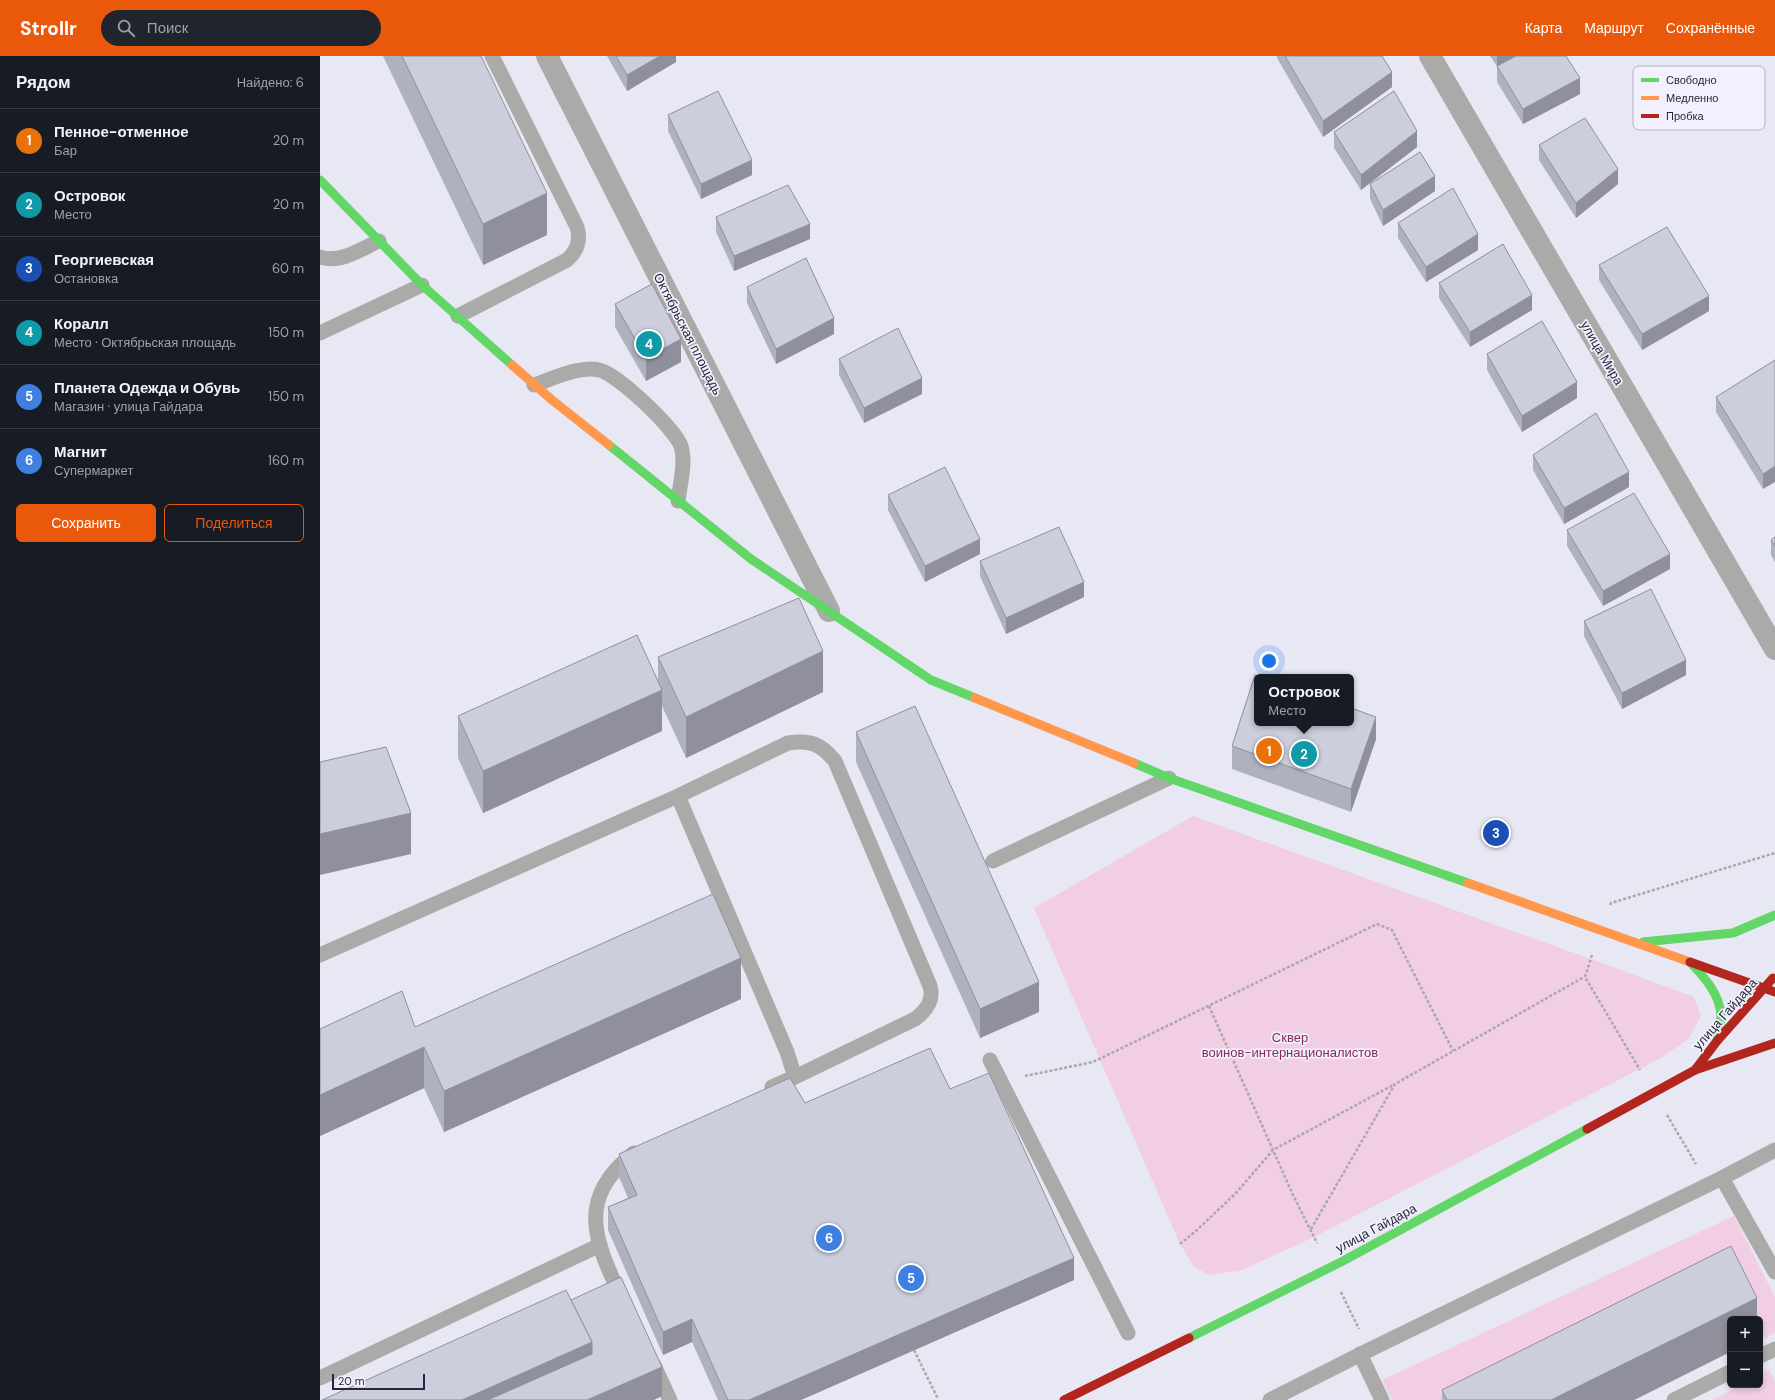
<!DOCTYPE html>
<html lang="ru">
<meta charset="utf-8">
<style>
:root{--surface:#171b24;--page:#20242c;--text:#f1f3f6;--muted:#9ea1a6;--line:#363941;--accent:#ea580c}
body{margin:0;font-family:"DM Sans",sans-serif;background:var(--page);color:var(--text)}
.controls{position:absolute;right:12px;bottom:12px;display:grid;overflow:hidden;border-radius:6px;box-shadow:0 2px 6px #0003}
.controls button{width:36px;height:36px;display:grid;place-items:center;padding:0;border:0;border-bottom:1px solid var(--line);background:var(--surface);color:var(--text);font:20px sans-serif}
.scale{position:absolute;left:12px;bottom:10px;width:93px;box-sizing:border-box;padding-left:4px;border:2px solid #29263b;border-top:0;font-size:11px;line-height:14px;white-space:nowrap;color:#29263b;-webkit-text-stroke:3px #f1f0fc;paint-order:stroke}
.you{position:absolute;left:949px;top:605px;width:14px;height:14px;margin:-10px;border:3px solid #fff;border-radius:50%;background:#1a73e8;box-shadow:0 0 0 6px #1a73e833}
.badge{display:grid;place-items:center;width:26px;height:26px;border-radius:50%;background:var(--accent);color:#fff;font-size:13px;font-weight:700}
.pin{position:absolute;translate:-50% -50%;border:2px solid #fff;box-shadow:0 1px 4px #0006}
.popup{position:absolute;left:934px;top:618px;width:100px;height:52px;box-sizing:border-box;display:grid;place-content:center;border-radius:6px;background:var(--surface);filter:drop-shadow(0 1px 3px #0005);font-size:13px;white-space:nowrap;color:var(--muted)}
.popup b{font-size:15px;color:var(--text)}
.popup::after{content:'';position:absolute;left:50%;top:100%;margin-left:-8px;border:8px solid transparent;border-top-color:var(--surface)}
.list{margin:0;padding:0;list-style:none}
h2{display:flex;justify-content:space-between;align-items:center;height:52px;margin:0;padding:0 16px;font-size:17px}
h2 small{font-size:13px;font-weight:400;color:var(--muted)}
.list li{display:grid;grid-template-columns:26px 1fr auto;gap:12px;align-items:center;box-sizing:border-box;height:64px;padding:0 16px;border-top:1px solid var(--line)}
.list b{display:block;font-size:15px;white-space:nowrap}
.list p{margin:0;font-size:13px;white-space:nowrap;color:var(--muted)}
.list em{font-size:13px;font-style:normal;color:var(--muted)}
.actions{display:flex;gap:8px;padding:12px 16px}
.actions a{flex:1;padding:9px 0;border:1px solid var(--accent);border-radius:6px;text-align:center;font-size:14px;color:var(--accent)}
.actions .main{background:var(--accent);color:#fff}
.icon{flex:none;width:22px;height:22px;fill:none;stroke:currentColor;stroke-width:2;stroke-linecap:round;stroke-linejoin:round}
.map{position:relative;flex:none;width:1455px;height:1344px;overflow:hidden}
header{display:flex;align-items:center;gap:24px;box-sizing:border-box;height:56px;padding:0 20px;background:var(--accent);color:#fff}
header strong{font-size:19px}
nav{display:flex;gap:22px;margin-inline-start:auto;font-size:14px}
.search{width:280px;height:36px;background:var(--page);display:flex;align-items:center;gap:10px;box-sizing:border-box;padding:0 14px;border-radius:22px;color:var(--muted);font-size:15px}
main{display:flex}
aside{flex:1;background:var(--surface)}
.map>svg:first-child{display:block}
.green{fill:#f1cee4}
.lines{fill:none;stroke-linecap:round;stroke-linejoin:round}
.path{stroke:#a9a9ab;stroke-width:2.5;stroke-dasharray:3 2;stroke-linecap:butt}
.lane{stroke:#aaaaa9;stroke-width:15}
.street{stroke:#aaaaa9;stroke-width:22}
.fast{stroke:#63d668;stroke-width:9}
.slow{stroke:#ff974d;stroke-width:9}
.jam{stroke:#b3261e;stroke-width:9}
.wall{fill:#afb1be}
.shaded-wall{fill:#8f909b}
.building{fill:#cccedd;stroke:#8f909b}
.labels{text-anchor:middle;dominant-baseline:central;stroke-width:3.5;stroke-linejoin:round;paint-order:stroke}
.street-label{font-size:13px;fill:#29263b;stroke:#f1f0fc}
.park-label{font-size:13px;fill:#89295f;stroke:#f1f0fc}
.key{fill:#f1f0fc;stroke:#b5b3c2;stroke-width:1}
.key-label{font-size:11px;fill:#29263b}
</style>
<header>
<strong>Strollr</strong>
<div class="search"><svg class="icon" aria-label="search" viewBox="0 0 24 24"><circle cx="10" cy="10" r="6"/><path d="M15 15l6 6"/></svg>Поиск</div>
<nav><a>Карта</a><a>Маршрут</a><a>Сохранённые</a></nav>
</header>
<main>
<aside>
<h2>Рядом<small>Найдено: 6</small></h2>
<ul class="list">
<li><span class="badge" style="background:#e8710a">1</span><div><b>Пенное-отменное</b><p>Бар</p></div><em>20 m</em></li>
<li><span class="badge" style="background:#0f9aa8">2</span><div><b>Островок</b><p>Место</p></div><em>20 m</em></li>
<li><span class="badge" style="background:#1a4fb4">3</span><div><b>Георгиевская</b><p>Остановка</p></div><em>60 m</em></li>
<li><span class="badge" style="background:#0f9aa8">4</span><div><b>Коралл</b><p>Место · Октябрьская площадь</p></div><em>150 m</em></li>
<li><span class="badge" style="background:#3f7fe0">5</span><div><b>Планета Одежда и Обувь</b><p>Магазин · улица Гайдара</p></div><em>150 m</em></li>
<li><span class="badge" style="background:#3f7fe0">6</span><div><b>Магнит</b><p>Супермаркет</p></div><em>160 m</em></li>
</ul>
<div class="actions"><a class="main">Сохранить</a><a>Поделиться</a></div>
</aside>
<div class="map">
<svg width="1455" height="1344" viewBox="0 0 1455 1344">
<rect width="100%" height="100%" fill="#e8e7f4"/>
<g class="green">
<path d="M873,760L1271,903L1374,941L1381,960L1369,982L1341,1002L994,1181L922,1214L890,1219L874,1211L860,1188L714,852Z"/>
<path d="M1414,1160L1455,1241V1277L1445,1282L1440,1272V1263H1435L1415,1224L1171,1344H1072L1062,1324Z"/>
<path d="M1449,1314L1455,1325V1344H1392L1421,1329H1440V1319Z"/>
</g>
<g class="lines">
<g class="path">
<path d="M1290,849L1291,847L1455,797"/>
<path d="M1272,899L1265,921L1320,1014"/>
<path d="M889,950L973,1139L997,1187"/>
<path d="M705,1020L773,1006L1057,868L1072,874L1133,995"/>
<path d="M1347,1059L1376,1108"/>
<path d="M991,1173L1075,1028L1264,921"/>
<path d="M860,1188L877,1174L916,1137L953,1094L1075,1028"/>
<path d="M1021,1236L1039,1273"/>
<path d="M594,1294L618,1343"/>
</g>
<g class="lane">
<path d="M0,201C20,208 41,193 59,185"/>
<path d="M138,260L247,204C257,195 261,185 257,171L172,0"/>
<path d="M0,277L102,229"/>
<path d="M214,329C232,323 261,309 279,314C298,318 355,373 361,390C366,407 360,428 358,445"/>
<path d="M358,740L468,687C490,684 500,687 515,705L610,930C614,944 607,954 595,963L475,1021"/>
<path d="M673,805L849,722"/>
<path d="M0,899L358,740L467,996L475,1021L452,1031"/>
<path d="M670,1004L808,1277"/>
<path d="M1455,1094L1402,1122L1455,1216"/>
<path d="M302,1243C275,1185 255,1143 314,1097"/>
<path d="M1040,1298L1062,1344"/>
<path d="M1440,1300L1455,1293"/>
<path d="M334,1309L350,1344"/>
<path d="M0,1322L280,1189"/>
<path d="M950,1344L1049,1294L1402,1122"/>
<path d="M1354,1344L1410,1316"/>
</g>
<g class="street">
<path d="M227,0L509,555"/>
<path d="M1110,0L1455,593"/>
</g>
<g class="fast">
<path d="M0,124L102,229L192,309"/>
<path d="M289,389L431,503L611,624L655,642"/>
<path d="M814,707L849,722L1148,827"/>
<path d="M1323,886L1413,877L1455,859"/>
<path d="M1370,906C1384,921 1400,938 1401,960C1401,968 1398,977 1397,985"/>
<path d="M869,1282L1021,1206L1267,1073"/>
</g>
<g class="slow">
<path d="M192,309L232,344L289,389"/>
<path d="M655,642L814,707"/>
<path d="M1148,827L1370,906"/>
</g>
<g class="jam">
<path d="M1370,906L1455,936"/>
<path d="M1375,1014L1397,985L1453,922"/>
<path d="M1267,1073L1375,1014L1455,987"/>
<path d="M744,1344L869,1282"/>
</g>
</g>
<g class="wall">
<path d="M63,0H161L227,179L163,209Z"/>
<path d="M287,0H356V6L307,35Z"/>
<path d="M957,0H1062L1072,31L1003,81L957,2Z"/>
<path d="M1170,0H1246L1260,38L1203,68L1177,26V10Z"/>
<path d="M348,59L432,119L381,143L348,75Z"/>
<path d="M1014,76L1097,91L1041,134L1014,92Z"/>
<path d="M1219,89L1298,128L1256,162L1219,104Z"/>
<path d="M1050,128L1115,135L1063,170L1050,143Z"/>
<path d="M396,161L490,183L414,215L396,176Z"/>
<path d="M1078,167L1158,194L1106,226L1078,182Z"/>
<path d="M1279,209L1389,255L1322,294L1279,224Z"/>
<path d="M1119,227L1212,254L1150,291L1119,242Z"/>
<path d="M427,231L514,278L456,308L427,247Z"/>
<path d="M295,248L361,306L326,325L295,271Z"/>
<path d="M1167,298L1257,342L1202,376L1167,314Z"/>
<path d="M519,303L602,338L544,367L519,319Z"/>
<path d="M1455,304L1443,433L1396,356V341Z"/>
<path d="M1213,399L1309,431L1244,468L1213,414Z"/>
<path d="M568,439L660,498L605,526L568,454Z"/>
<path d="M1247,474L1350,513L1283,550L1247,490Z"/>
<path d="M1455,481V506L1451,499V484Z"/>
<path d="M660,505L764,541L686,578L660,520Z"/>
<path d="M1264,565L1366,619L1302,653L1264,580Z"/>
<path d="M338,601L503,636L366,702L342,650V675L163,757L138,702V660L338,626Z"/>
<path d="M536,676L719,956L660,982L536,706Z"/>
<path d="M1056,683L1031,756L912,713V690Z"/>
<path d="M421,943L124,1076L104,1032L0,1080V973L95,971Z"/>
<path d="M630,1033L754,1224L481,1344H398L372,1286L343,1299L288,1174V1151L308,1142L299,1121V1098L485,1047Z"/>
<path d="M1411,1190L1437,1242V1263H1410V1296L1314,1344H1122V1334Z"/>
</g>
<g class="shaded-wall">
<path d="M340,0H356V6L307,35V19Z"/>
<path d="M1177,0H1197L1177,11Z"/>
<path d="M1072,16V31L1003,81V65Z"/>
<path d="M1260,22V38L1203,68V53Z"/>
<path d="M1097,75V91L1041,134V119Z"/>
<path d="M432,104V119L381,143V128Z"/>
<path d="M1298,113V128L1256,162V147Z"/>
<path d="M1115,120V135L1063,170V154Z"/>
<path d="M227,137V179L163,209V168Z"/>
<path d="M490,168V183L414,215V200Z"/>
<path d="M1158,178V194L1106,226V211Z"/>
<path d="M1212,239V254L1150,291V276Z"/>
<path d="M1389,240V255L1322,294V278Z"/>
<path d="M514,262V278L456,308V293Z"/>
<path d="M361,283V306L326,325V302Z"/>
<path d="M602,322V338L544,367V352Z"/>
<path d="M1257,326V342L1202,376V360Z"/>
<path d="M1455,410V426L1443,433V418Z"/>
<path d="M1309,416V431L1244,468V452Z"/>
<path d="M660,483V498L605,526V510Z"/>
<path d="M1350,498V513L1283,550V535Z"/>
<path d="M764,526V541L686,578V562Z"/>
<path d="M503,595V636L366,702V661Z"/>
<path d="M1366,604V619L1302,653V637Z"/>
<path d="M342,634V675L163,757V715Z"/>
<path d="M1056,661V683L1031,756V733Z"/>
<path d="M91,757V798L0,819V778Z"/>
<path d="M421,902V943L124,1076V1035Z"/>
<path d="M719,926V956L660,982V953Z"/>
<path d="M104,991V1032L0,1080V1039Z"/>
<path d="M754,1202V1224L481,1344H429Z"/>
<path d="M1437,1242V1263H1410V1296L1314,1344H1231Z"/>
<path d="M372,1263V1286L343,1299V1276Z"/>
<path d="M272,1286V1327L234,1344H142Z"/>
<path d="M342,1311V1340L334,1344H267Z"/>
</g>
<g class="building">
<path d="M82,0H161L227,137L163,168Z"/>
<path d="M296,0H340L307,19Z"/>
<path d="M965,0H1062L1072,16L1003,65Z"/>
<path d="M1196,0H1246L1260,22L1203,53L1177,10Z"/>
<path d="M398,35L432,104L381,128L348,59Z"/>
<path d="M1074,35L1097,75L1041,119L1014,76Z"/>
<path d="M1265,62L1298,113L1256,147L1219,89Z"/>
<path d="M1100,96L1115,120L1063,154L1050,128Z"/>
<path d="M468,129L490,168L414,200L396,161Z"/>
<path d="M1133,132L1158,178L1106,211L1078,167Z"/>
<path d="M1347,171L1389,240L1322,278L1279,209Z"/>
<path d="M1183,188L1212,239L1150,276L1119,227Z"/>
<path d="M486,202L514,262L456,293L427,231Z"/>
<path d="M332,228L361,283L326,302L295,248Z"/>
<path d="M1222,265L1257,326L1202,360L1167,298Z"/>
<path d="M578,272L602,322L544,352L519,303Z"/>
<path d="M1455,304V410L1443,418L1396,341Z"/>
<path d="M1276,357L1309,416L1244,452L1213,399Z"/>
<path d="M625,411L660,483L605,510L568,439Z"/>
<path d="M1314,437L1350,498L1283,535L1247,474Z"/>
<path d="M739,471L764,526L686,562L660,505Z"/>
<path d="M1455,481V490L1451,484Z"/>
<path d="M1331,533L1366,604L1302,637L1264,565Z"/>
<path d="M479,542L503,595L366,661L338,601Z"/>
<path d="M317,579L342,634L163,715L138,660Z"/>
<path d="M935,619L942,621H937V667H1031V652L1056,661L1031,733L912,690Z"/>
<path d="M595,650L719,926L660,953L536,676Z"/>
<path d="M66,691L91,757L0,778V706Z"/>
<path d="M393,838L421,902L124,1035L104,991L0,1039V973L82,935L95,971Z"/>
<path d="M610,992L630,1033L669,1017L754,1202L429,1344H408L372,1263L343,1276L288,1151L317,1139L299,1098L470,1022L485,1047Z"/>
<path d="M1411,1190L1437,1242L1231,1344H1127L1122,1334Z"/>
<path d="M301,1221L342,1311L267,1344H168L272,1298V1286L251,1244Z"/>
<path d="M246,1234L272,1286L142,1344H2Z"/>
</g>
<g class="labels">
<g class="street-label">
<text transform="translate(368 278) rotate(63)">Октябрьская площадь</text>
<text transform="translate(1282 297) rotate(60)">улица Мира</text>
<text transform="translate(1405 958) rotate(-49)">улица Гайдара</text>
<text transform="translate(1056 1172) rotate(-28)">улица Гайдара</text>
</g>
<g class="park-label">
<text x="970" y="981">Сквер<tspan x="970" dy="15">воинов-интернационалистов</tspan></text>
</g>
</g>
<rect x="1313" y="10" width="132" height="64" rx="6" class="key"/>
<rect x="1321" y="22" width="18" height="4" fill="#63d668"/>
<rect x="1321" y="40" width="18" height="4" fill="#ff974d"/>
<rect x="1321" y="58" width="18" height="4" fill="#b3261e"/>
<g class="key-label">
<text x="1346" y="28">Свободно</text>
<text x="1346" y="46">Медленно</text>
<text x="1346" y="64">Пробка</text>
</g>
</svg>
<div class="controls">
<button>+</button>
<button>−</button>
</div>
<div class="scale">20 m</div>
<div class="you"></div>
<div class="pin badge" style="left:949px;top:695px;background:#e8710a">1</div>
<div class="pin badge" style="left:984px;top:698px;background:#0f9aa8">2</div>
<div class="popup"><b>Островок</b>Место</div>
<div class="pin badge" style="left:1176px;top:777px;background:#1a4fb4">3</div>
<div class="pin badge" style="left:329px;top:288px;background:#0f9aa8">4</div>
<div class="pin badge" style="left:591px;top:1222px;background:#3f7fe0">5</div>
<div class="pin badge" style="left:509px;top:1182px;background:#3f7fe0">6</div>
</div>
</main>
